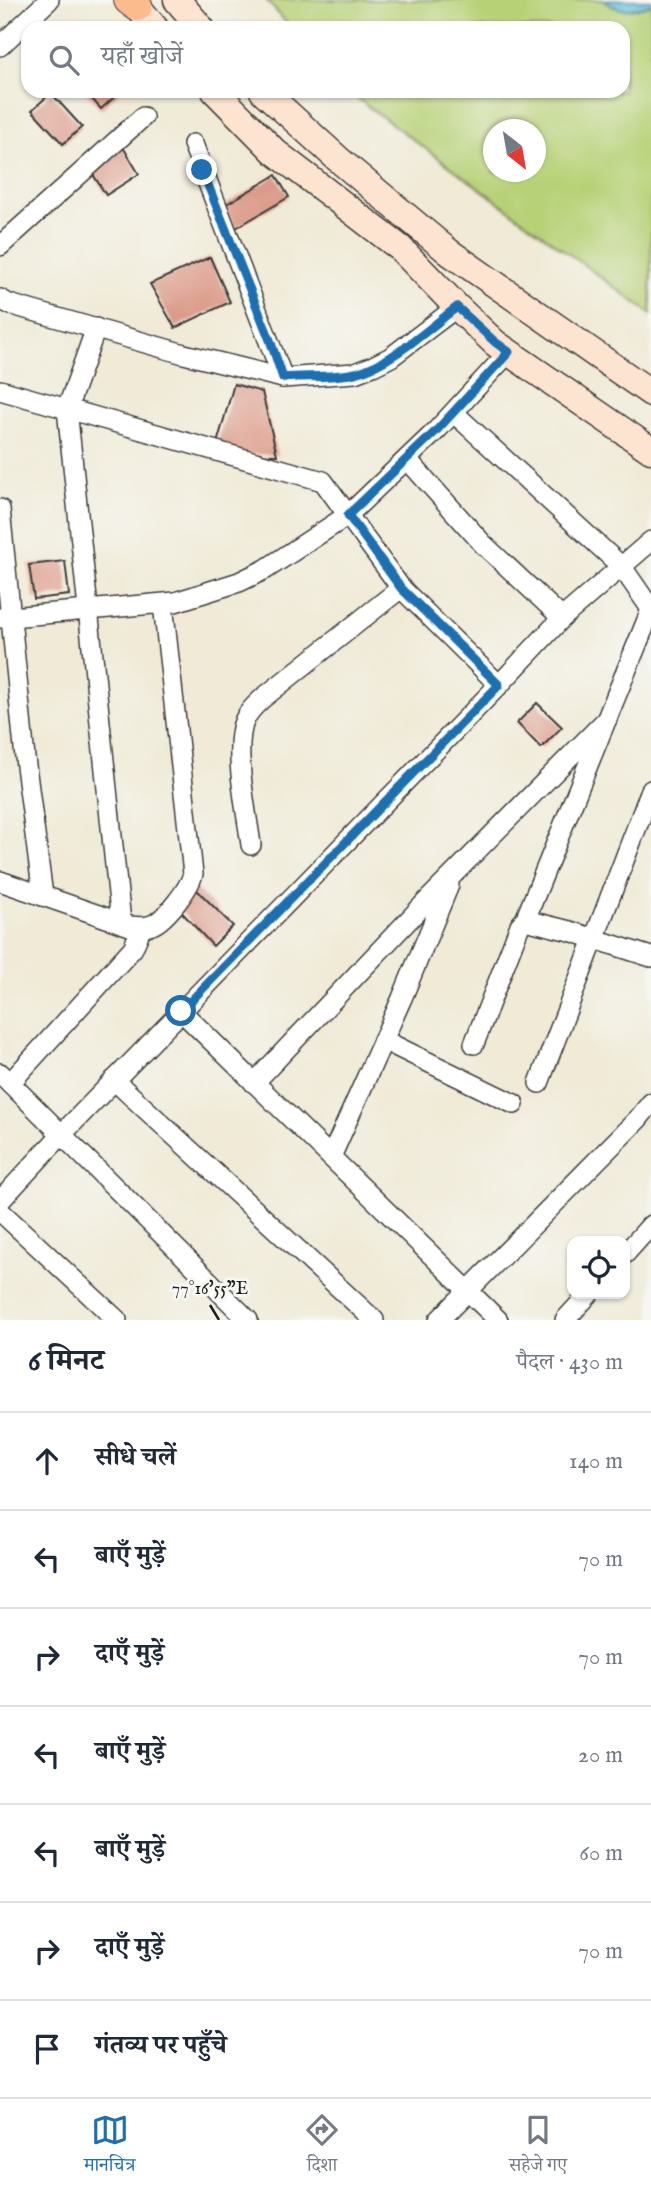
<!DOCTYPE html>
<html lang="hi">
<meta charset="utf-8">
<style>
:root{--surface:#fff;--page:#f2f2f3;--text:#1f2937;--muted:#747a83;--line:#e0e1e3;--accent:#1f6fb2}
body{margin:0;font-family:"IM FELL English","Noto Serif Devanagari",serif;background:var(--page);color:var(--text)}
.controls{position:absolute;right:21px;bottom:21px;display:grid;overflow:hidden;border-radius:14px;box-shadow:0 2px 5px #0004}
.controls button{width:63px;height:63px;display:grid;place-items:center;padding:0;border:0;border-bottom:2px solid var(--line);background:var(--surface);color:var(--text);font:35px sans-serif}
.compass{position:absolute;left:483px;top:119px;width:63px;height:63px;border-radius:50%;background:var(--surface);box-shadow:0 2px 5px #0004;rotate:149deg}
.stop{position:absolute;width:21px;height:21px;margin:-16px;border:5px solid #1f6fb2;border-radius:50%;background:#fff}
.stop.end{background:#1f6fb2;border-color:#fff;box-shadow:0 2px 7px #0008}
.list{margin:0;padding:0;list-style:none}
h2{display:flex;justify-content:space-between;align-items:center;height:91px;margin:0;padding:0 28px;font-size:30px}
h2 small{font-size:23px;font-weight:400;color:var(--muted)}
.list li{display:grid;grid-template-columns:46px 1fr auto;gap:21px;align-items:center;box-sizing:border-box;height:98px;padding:0 28px;border-top:2px solid var(--line)}
.list b{display:block;font-size:26px;white-space:nowrap}
.list em{font-size:23px;font-style:normal;color:var(--muted)}
.icon{flex:none;width:38px;height:38px;fill:none;stroke:currentColor;stroke-width:2;stroke-linecap:round;stroke-linejoin:round}
.map{position:relative;flex:none;width:651px;height:1320px;overflow:hidden}
.search{position:absolute;background:var(--surface);box-shadow:0 2px 5px #0004;left:21px;right:21px;top:21px;height:77px;display:flex;align-items:center;gap:18px;box-sizing:border-box;padding:0 24px;border-radius:21px;color:var(--muted);font-size:26px}
.sheet{height:777px;background:var(--surface)}
nav{display:flex;justify-content:space-around;align-items:center;box-sizing:border-box;height:98px;border-top:2px solid var(--line);background:var(--surface);font-size:19px;color:var(--muted)}
nav a{display:grid;justify-items:center;gap:4px}
nav .on{color:var(--accent)}
.map>svg:first-child{display:block}
.green{fill:#b7d177;stroke:#6a764a;stroke-width:2;fill-rule:evenodd}
.water{fill:#60bdde;stroke:#3e6c7d;stroke-width:2}
.building{fill:#dc9b89}
.lines{fill:none;stroke-linecap:round;stroke-linejoin:round}
.street-casing{stroke:#3c3b38;stroke-width:22}
.secondary-casing{stroke:#3c3b38;stroke-width:29}
.primary-casing{stroke:#3c3b38;stroke-width:32}
.street{stroke:#fff;stroke-width:19}
.secondary{stroke:#fde4d1;stroke-width:26}
.primary{stroke:#fbbb8d;stroke-width:30}
.route{stroke:#1f6fb2;stroke-width:9}
.ticks{fill:none;stroke:#1c1c1c;stroke-width:2.5}
.ticks-label{font-size:18px;text-anchor:middle;fill:#1c1c1c;stroke:#f6f6f2;stroke-width:6;stroke-linejoin:round;paint-order:stroke}
</style>
<div class="map">
<svg width="651" height="1320" viewBox="0 0 651 1320">
<rect width="100%" height="100%" fill="#f6f6f2"/>
<filter id="ink" filterUnits="userSpaceOnUse"><feTurbulence type="fractalNoise" baseFrequency=".0143" numOctaves="2"/><feDisplacementMap in="SourceGraphic" scale="14" xChannelSelector="R" yChannelSelector="G"/><feConvolveMatrix kernelMatrix="1 2 1 2 8 2 1 2 1" color-interpolation-filters="sRGB"/></filter>
<filter id="wash" filterUnits="userSpaceOnUse"><feTurbulence type="fractalNoise" baseFrequency=".00686" numOctaves="4" result="noise"/><feDisplacementMap in="SourceGraphic" scale="28" xChannelSelector="R" yChannelSelector="G"/><feGaussianBlur stdDeviation="1.57" result="paint"/><feColorMatrix in="noise" values="0 0 0 0 0 0 0 0 0 0 0 0 0 0 0 0 0 1.4 0 .05"/><feComposite in="paint" operator="in"/></filter>
<g filter="url(#wash)">
<rect width="100%" height="100%" fill="#f0ead6"/>
<path class="green" d="M266,0H651V314L347,91H623V28H291ZM494,130H536V172H494Z"/>
<path class="water" d="M603,0H651V4C633,11 618,13 603,0Z"/>
<g id="blocks">
<g class="building">
<path d="M85,91H121L101,109Z"/>
<path d="M51,93L82,127L63,144L32,110Z"/>
<path d="M123,147L139,174L106,195L89,168Z"/>
<path d="M276,175L289,197L236,228L223,206Z"/>
<path d="M210,257L230,302L175,328L150,284Z"/>
<path d="M234,384L262,392L277,455L244,454L216,447Z"/>
<path d="M65,561L69,595L34,599L29,565Z"/>
<path d="M537,703L562,727L541,748L517,723Z"/>
<path d="M194,887L233,926L213,946L175,905Z"/>
</g>
</g>
</g>
<g filter="url(#ink)">
<use href="#blocks" fill-opacity="0" stroke="#3c3b38" stroke-width="2"/>
<g class="lines">
<defs>
<g id="street">
<path d="M0,46L49,0"/>
<path d="M193,144L283,378"/>
<path d="M0,246L143,117"/>
<path d="M0,299L9,304L184,354L283,378L355,373L373,366L391,357L457,307"/>
<path d="M96,328L67,409L121,922"/>
<path d="M0,390L323,481L401,588L499,685"/>
<path d="M454,413L622,567L651,609"/>
<path d="M407,459L483,544L562,618"/>
<path d="M0,509L25,758L43,896"/>
<path d="M0,618L175,602L239,582L266,569L348,515L436,431L509,352"/>
<path d="M251,845C247,813 232,747 245,719C249,711 256,704 263,698L401,588"/>
<path d="M0,881L130,926C137,927 144,928 152,925C166,919 189,889 193,874L163,604"/>
<path d="M525,920L651,610"/>
<path d="M181,1011L498,1320"/>
<path d="M383,1040L514,1104"/>
<path d="M474,1044L520,925L525,920L570,931L651,957"/>
<path d="M0,1073L248,1320"/>
<path d="M114,1080L374,1320"/>
<path d="M10,1083L133,948L142,927"/>
<path d="M254,1083L421,907L607,719"/>
<path d="M539,1083L651,790"/>
<path d="M331,1157L402,998L449,885"/>
<path d="M0,1201L62,1134L499,685L562,618L651,541"/>
<path d="M0,1211L117,1320"/>
<path d="M625,1254L651,1225"/>
<path d="M439,1320L638,1119L651,1103"/>
<path d="M565,1320L589,1294"/>
</g>
<g id="secondary">
<path d="M132,0L155,28"/>
<path d="M177,0L201,28"/>
<path d="M215,91L275,152L400,248L457,307L495,343L651,450"/>
<path d="M263,91L338,159L449,252L651,393"/>
</g>
<path id="primary" d="M129,0L137,6"/>
</defs>
<use href="#street" class="street-casing"/>
<use href="#secondary" class="secondary-casing"/>
<use href="#primary" class="primary-casing"/>
<use href="#street" class="street"/>
<use href="#secondary" class="secondary"/>
<use href="#primary" class="primary"/>
</g>
</g>
<g class="lines" filter="url(#ink)">
<path class="route" d="M181,1011L499,685L401,588L348,515L436,431L509,352L495,342L457,307C428,329 391,364 355,373C332,378 306,376 283,378L270,340L202,170"/>
</g>
<path class="ticks" d="M210,1305L219,1320"/>
<g class="ticks-label">
<text x="210" y="1294">77°16'55"E</text>
</g>
</svg>
<div class="controls">
<button><svg class="icon" aria-label="locate" viewBox="0 0 24 24"><circle cx="12" cy="12" r="6"/><path d="M12 2v4M12 18v4M2 12h4M18 12h4"/></svg></button>
</div>
<svg class="compass" viewBox="-18 -18 36 36"><path d="M0-13l5 13h-10z" fill="#e53935"/><path d="M0 13l5-13h-10z" fill="#747a83"/></svg>
<div class="stop" style="left:181px;top:1011px"></div>
<div class="stop end" style="left:202px;top:170px"></div>
<div class="search"><svg class="icon" aria-label="search" viewBox="0 0 24 24"><circle cx="10" cy="10" r="6"/><path d="M15 15l6 6"/></svg>यहाँ खोजें</div>
</div>
<section class="sheet">
<h2>6 मिनट<small>पैदल · 430 m</small></h2>
<ul class="list">
<li><svg class="icon" aria-label="ahead" viewBox="0 0 24 24"><path d="M12 20V5M6 11l6-6 6 6"/></svg><div><b>सीधे चलें</b></div><em>140 m</em></li>
<li><svg class="icon" aria-label="left" viewBox="0 0 24 24"><path d="M17 20v-9H6M10 6l-5 5 5 5"/></svg><div><b>बाएँ मुड़ें</b></div><em>70 m</em></li>
<li><svg class="icon" aria-label="right" viewBox="0 0 24 24"><path d="M7 20v-9h11M14 6l5 5-5 5"/></svg><div><b>दाएँ मुड़ें</b></div><em>70 m</em></li>
<li><svg class="icon" aria-label="left" viewBox="0 0 24 24"><path d="M17 20v-9H6M10 6l-5 5 5 5"/></svg><div><b>बाएँ मुड़ें</b></div><em>20 m</em></li>
<li><svg class="icon" aria-label="left" viewBox="0 0 24 24"><path d="M17 20v-9H6M10 6l-5 5 5 5"/></svg><div><b>बाएँ मुड़ें</b></div><em>60 m</em></li>
<li><svg class="icon" aria-label="right" viewBox="0 0 24 24"><path d="M7 20v-9h11M14 6l5 5-5 5"/></svg><div><b>दाएँ मुड़ें</b></div><em>70 m</em></li>
<li><svg class="icon" aria-label="arrive" viewBox="0 0 24 24"><path d="M6 21V4h12l-3 4 3 4H6"/></svg><div><b>गंतव्य पर पहुँचे</b></div></li>
</ul>
</section>
<nav>
<a class="on"><svg class="icon" aria-label="map" viewBox="0 0 24 24"><path d="M3 6l6-2 6 2 6-2v14l-6 2-6-2-6 2zM9 4v14M15 6v14"/></svg>मानचित्र</a>
<a><svg class="icon" aria-label="directions" viewBox="0 0 24 24"><path d="M12 3l9 9-9 9-9-9zM9 14v-3h6M13 9l2 2-2 2"/></svg>दिशा</a>
<a><svg class="icon" aria-label="saved" viewBox="0 0 24 24"><path d="M7 4h10v16l-5-4-5 4z"/></svg>सहेजे गए</a>
</nav>
